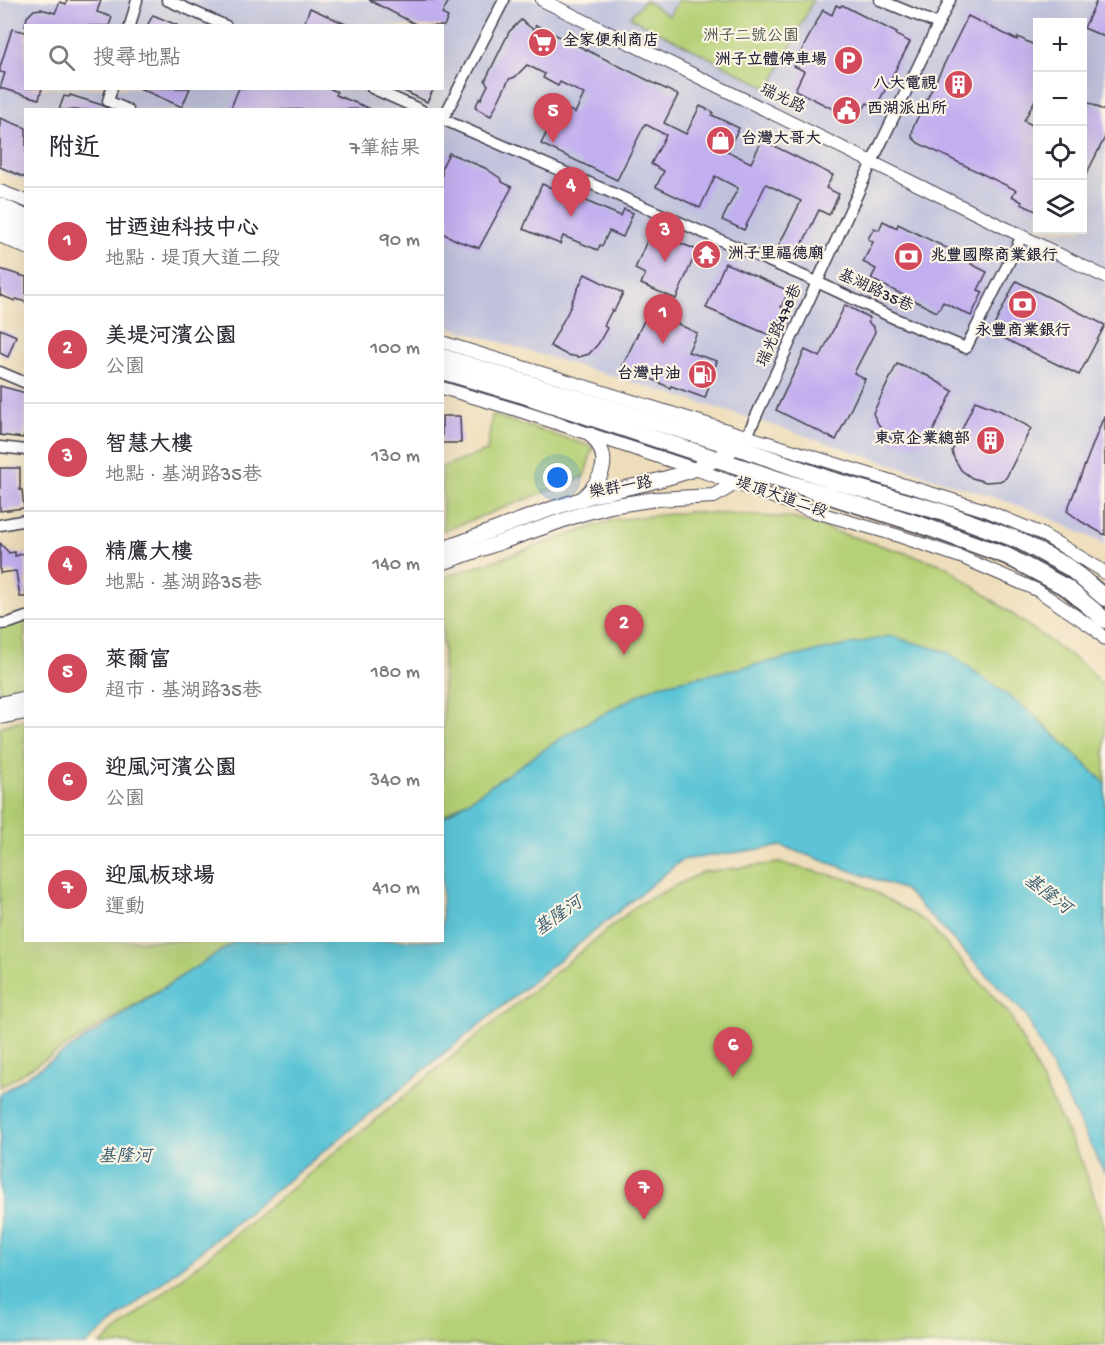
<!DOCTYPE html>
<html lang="zh-TW">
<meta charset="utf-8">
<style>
:root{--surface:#fff;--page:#f2f2f3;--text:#2b2b33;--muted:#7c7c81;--line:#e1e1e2;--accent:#d1495b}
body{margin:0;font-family:"Gochi Hand","LXGW WenKai TC",sans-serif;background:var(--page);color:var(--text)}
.controls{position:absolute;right:18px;top:18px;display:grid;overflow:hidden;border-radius:0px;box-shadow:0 6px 24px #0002}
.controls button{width:54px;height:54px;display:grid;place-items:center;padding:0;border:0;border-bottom:2px solid var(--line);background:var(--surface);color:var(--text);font:30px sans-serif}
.you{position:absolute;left:558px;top:478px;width:21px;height:21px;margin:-15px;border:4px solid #fff;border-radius:50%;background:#1a73e8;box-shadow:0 0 0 9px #1a73e833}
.badge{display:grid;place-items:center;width:39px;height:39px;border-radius:50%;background:var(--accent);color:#fff;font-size:20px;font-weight:700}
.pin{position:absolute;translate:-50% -50px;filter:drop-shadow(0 2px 3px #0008)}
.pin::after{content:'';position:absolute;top:32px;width:21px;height:18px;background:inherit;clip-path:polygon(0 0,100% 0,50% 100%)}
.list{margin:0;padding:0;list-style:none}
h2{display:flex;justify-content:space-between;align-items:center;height:78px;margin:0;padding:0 24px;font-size:26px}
h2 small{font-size:20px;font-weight:400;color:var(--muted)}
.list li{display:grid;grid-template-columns:39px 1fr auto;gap:18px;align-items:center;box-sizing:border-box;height:108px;padding:0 24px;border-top:2px solid var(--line)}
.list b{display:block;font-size:22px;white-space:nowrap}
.list p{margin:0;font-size:20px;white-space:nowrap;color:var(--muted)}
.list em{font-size:20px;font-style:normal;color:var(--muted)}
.icon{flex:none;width:33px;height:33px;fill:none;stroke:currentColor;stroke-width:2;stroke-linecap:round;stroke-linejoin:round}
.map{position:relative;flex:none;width:1105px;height:1345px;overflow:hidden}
.search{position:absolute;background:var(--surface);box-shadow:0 6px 24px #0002;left:24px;top:24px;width:420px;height:66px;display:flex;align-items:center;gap:15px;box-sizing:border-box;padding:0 21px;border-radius:0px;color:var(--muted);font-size:22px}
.panel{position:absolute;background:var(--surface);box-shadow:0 6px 24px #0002;left:24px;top:108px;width:420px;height:834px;border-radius:0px}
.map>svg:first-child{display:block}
.industrial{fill:#c0c2dd;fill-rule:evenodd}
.green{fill:#b5d076;stroke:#6c7958;stroke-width:1.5}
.water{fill:#5bc4d6;stroke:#3e7388;stroke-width:1.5}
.building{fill:#c2afef}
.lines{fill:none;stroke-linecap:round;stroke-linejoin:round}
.minor-casing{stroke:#413e4e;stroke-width:13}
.tertiary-casing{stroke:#413e4e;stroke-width:14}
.secondary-casing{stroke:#413e4e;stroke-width:16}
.trunk-casing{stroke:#413e4e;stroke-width:19}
.minor{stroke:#fff;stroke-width:10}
.tertiary{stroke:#fff;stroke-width:12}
.secondary{stroke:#fff;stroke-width:14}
.trunk{stroke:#fff;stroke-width:16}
.labels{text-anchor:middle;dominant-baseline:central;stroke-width:4.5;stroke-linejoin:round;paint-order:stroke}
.park-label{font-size:16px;fill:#4e564d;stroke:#fcf5e5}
.poi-label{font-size:16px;font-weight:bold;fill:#22223b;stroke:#fcf5e5;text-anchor:start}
.street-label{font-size:16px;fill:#22223b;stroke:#fcf5e5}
.water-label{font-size:18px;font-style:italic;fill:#365b71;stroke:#fcf5e5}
</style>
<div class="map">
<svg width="1105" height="1345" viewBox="0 0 1105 1345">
<rect width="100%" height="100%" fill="#fcf5e5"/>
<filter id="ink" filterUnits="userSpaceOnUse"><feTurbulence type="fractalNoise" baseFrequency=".0167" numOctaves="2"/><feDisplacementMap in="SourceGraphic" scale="12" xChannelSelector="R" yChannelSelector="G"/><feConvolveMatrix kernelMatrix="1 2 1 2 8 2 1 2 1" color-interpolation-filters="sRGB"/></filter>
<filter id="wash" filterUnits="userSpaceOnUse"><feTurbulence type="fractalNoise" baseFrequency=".008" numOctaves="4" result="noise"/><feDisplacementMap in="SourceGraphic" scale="24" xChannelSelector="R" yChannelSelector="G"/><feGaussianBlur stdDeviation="1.35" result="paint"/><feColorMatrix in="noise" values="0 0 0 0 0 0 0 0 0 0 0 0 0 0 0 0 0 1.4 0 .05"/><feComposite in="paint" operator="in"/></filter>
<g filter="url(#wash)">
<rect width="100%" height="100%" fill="#eeddba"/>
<path class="industrial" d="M0,0H1105V544L1032,510L766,423L443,325L442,110H26L25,180L0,171ZM1038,22H1082V230H1038ZM26,26H442V88H26Z"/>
<g class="green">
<path d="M645,0L669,16L678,0H813L770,89L630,17Z"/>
<path d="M492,415L593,447L584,477L443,531L442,467L487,451Z"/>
<path d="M689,512L792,518L944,565L1087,668L1105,689V783L1028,710L648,690L443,816V578L613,520Z"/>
<path d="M25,612V687L9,693L0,694V620Z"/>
<path d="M25,719L26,940L239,941L0,1087V727Z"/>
<path d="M779,863L856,881L925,921L1010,1015L1083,1165L1105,1228V1345H100L639,904L703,872Z"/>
</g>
<path class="water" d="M890,636L948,652L1028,710L1105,783V1174L1025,1014L905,890L782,846L682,860L85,1345H0V1094L236,941L442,940L443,818L570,732L648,690L659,685Z"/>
<g id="blocks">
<g class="building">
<path d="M67,0H101L97,12L112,17L109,26H25L27,17L34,10L41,9L55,13L60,2L66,4Z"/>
<path d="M369,0H449L442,14L448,17L444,26H419Z"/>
<path d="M1097,0H1105V37L1084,28Z"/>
<path d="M836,5L840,7L842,5L897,33L896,35L910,42L876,107L867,103L857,121L795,90L804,71L794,66L806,42L823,10L832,15Z"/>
<path d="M310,8L350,26H303Z"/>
<path d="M153,15L177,25V26H147Z"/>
<path d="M968,16L1017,40L1018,37L1038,47V94L1024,121L1038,128V212L1021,204L1022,202L1012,196L1016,190L918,143L912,137L913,127Z"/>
<path d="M521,20L534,30L536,25L678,95L664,123L686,134L700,106L713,112L712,115L739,128L727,151L751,163L762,140L833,175L826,188L839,194L829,215L819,210L799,251L796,250L794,254L778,247L801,201L766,184L744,230L722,220L738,188L715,176L700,208L656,187L664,171L651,164L666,135L645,124L617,180L541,144L560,106L575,113L584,94L560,82L558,86L543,78L545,74L527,65L515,77L509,79L491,116L477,109V108L475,107L480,98L481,99L488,85L485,81L509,32Z"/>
<path d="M12,29L26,32V88H42L39,99L0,88L5,73L0,72V67Z"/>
<path d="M139,88H190L182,107Z"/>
<path d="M239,88H329L337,92L336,95L371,109L230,110Z"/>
<path d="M398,88H434L427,102Z"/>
<path d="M70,95L102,105L109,110H59L64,96L69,97Z"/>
<path d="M1083,100L1105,111V137L1083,181Z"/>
<path d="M0,118L26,128V178L0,167Z"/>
<path d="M449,153L485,168L500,178L502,182L512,187L479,248L458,241L442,233V167Z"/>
<path d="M542,184L552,188L554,184L574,193L588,202L621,216L624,209L633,213L623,237L609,231L602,246L600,245L598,250L563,236L560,244L523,229Z"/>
<path d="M883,221L897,228L898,224L973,261L971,264L987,272L978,290L983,292L971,316L943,302L937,312L871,279L876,269L863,262L873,242L868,239L874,228L879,230Z"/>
<path d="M651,231L697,250L676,299L641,284L645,274L635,269Z"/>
<path d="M725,263L787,290L786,292L788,293L781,307L784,308L772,336L706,308Z"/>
<path d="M0,269L26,277V302L16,299L15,301L0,295Z"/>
<path d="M585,274L623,293L614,311L612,310L604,326L607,328L598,344L589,354L579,357L567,355L550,346L572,304L571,303Z"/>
<path d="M1016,281L1105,325L1079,375L991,332Z"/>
<path d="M845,305L870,318L868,322L874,328L875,332L854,373L865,379L836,440L776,410L805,350L820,357Z"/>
<path d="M649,310L697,333L688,352L717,361L705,398L671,386L670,388L623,365Z"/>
<path d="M0,329L16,336L8,357L0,353Z"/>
<path d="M897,364L928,376L953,391L928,441L922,443L908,444L894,441L883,432L876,420L873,413Z"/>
<path d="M0,386L26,393V428L23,438L0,435Z"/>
<path d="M975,401L1001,411L1031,428L1006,478L1000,481L986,482L972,478L961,470L954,458L952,451Z"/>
<path d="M442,416H460L461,443H442Z"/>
<path d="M1104,416H1105V535L1082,522L1067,511Z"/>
<path d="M0,468H20V490H22L24,508L0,511Z"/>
<path d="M0,543L9,553L15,552V556L26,553V597H20L16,571L0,573Z"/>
</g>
</g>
</g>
<g filter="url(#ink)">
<use href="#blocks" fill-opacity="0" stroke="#413e4e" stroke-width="1.5"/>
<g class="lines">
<defs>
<g id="minor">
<path d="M167,0L226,26"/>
<path d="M504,0L449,107L443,119H442L817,282L896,319L966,348L1022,236"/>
<path d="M880,0L938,24"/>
<path d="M130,26L137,0"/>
<path d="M112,88L108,101L128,110"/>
<path d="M372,88L421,110"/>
<path d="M0,372L26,383"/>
<path d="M747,436L872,162L950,0"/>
<path d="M0,447L26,450"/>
<path d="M0,525L26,520"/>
<path d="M0,624L9,623L26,617"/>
</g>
<g id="tertiary">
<path d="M542,0L1105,277"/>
<path d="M0,191L26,201"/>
<path d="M0,236L26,248"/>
<path d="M442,342L985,510L1040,533L1100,569L1105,573"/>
<path d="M442,388L517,410L695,469L812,511L896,535L961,557L1037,590L1095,629L1105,639"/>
</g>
<g id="secondary">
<path d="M582,499C603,479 613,458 591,435"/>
<path d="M442,549C488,533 535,513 582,499C634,483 709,478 747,436"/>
<path d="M442,563L581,514L610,506L656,499L714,496L735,483L771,478"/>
<path d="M0,704L26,698"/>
<path d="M0,717L26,712"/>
</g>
<g id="trunk">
<path d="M0,206L26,218"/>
<path d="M0,223L26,234"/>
<path d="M442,357L737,447L831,480L945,513L1018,540L1070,568L1105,598"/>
<path d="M442,371L520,394L774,478L921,525L1007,556L1067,588L1105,620"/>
</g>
</defs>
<use href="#minor" class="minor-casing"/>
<use href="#tertiary" class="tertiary-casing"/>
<use href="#secondary" class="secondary-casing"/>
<use href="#trunk" class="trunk-casing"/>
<use href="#minor" class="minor"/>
<use href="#tertiary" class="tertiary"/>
<use href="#secondary" class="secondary"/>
<use href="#trunk" class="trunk"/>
</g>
</g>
<defs>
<symbol id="supermarket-disc" viewBox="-11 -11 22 22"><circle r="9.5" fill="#d1495b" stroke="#fcf5e5"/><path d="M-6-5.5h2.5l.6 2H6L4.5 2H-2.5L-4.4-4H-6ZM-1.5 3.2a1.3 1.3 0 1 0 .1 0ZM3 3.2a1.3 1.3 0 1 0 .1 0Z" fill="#fff"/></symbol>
<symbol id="parking-disc" viewBox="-11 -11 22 22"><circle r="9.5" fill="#d1495b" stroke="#fcf5e5"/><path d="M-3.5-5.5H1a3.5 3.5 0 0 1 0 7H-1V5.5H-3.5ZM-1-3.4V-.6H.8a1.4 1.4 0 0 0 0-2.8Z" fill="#fff"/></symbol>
<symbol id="building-disc" viewBox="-11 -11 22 22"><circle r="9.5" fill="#d1495b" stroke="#fcf5e5"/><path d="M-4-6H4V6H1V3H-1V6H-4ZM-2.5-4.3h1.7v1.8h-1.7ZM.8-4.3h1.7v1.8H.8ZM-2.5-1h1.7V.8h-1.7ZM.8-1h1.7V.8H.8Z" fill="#fff"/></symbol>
<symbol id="civic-disc" viewBox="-11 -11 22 22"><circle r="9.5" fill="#d1495b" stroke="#fcf5e5"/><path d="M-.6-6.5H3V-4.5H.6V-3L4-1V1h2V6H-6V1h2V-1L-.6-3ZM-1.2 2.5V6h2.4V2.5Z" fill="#fff"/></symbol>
<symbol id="shop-disc" viewBox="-11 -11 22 22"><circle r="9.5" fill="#d1495b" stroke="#fcf5e5"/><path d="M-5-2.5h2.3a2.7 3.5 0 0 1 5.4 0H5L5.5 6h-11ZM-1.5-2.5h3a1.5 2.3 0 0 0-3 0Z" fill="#fff"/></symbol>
<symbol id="temple-disc" viewBox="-11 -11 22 22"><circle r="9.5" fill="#d1495b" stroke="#fcf5e5"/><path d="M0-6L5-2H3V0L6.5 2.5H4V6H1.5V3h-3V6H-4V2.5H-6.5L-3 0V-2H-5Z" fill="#fff"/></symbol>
<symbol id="bank-disc" viewBox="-11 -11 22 22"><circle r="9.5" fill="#d1495b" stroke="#fcf5e5"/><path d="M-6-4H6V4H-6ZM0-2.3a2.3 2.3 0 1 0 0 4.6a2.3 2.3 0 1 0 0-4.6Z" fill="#fff"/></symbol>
<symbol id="fuel-disc" viewBox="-11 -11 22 22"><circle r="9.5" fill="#d1495b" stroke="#fcf5e5"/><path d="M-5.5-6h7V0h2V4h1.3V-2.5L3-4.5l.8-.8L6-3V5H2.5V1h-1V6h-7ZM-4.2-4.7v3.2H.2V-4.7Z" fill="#fff"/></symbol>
</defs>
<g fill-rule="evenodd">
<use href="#supermarket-disc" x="526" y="26" width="33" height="33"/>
<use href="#parking-disc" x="832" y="44" width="33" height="33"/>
<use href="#building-disc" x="942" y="68" width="33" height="33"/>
<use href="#civic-disc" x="830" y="94" width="33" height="33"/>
<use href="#shop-disc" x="704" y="124" width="33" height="33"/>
<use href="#temple-disc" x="690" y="238" width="33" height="33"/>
<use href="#bank-disc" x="892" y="240" width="33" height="33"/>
<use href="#bank-disc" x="1006" y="288" width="33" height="33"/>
<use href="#fuel-disc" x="686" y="358" width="33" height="33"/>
<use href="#building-disc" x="974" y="424" width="33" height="33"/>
</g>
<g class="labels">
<g class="park-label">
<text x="751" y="37">洲子二號公園</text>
</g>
<g class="poi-label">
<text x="563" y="42">全家便利商店</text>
<text x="827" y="61" text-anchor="end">洲子立體停車場</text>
<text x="937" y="85" text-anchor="end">八大電視</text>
<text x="867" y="110">西湖派出所</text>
<text x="741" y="140">台灣大哥大</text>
<text x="728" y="255">洲子里福德廟</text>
<text x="930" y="257">兆豐國際商業銀行</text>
<text x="1023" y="332" text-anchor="middle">永豐商業銀行</text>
<text x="681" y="375" text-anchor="end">台灣中油</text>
<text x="970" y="440" text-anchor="end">東京企業總部</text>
</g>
<g class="street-label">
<text transform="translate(782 100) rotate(26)">瑞光路</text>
<text transform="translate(875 292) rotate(25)">基湖路35巷</text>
<text transform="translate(781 326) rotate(-66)">瑞光路478巷</text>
<text transform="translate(621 489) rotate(-10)">樂群一路</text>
<text transform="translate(781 499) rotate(19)">堤頂大道二段</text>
</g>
<g class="water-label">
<text transform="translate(1047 895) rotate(38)">基隆河</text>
<text transform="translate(559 917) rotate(-35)">基隆河</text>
<text x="125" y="1157">基隆河</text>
</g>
</g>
</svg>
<div class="controls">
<button>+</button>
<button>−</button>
<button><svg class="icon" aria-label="locate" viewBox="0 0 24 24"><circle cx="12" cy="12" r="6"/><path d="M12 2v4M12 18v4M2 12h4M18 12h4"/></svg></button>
<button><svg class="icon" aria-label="layers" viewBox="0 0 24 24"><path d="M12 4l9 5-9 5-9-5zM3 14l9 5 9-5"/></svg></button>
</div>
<div class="you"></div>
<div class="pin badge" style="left:663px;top:344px">1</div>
<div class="pin badge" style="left:624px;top:655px">2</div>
<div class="pin badge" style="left:665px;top:262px">3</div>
<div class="pin badge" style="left:571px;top:217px">4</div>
<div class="pin badge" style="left:553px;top:143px">5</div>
<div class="pin badge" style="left:733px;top:1077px">6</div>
<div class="pin badge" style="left:644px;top:1220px">7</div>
<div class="search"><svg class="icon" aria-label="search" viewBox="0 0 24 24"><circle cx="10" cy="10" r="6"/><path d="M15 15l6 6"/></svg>搜尋地點</div>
<section class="panel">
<h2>附近<small>7筆結果</small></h2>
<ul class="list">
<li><span class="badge">1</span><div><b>甘迺迪科技中心</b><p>地點 · 堤頂大道二段</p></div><em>90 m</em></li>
<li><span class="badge">2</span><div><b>美堤河濱公園</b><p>公園</p></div><em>100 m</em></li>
<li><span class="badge">3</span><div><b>智慧大樓</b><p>地點 · 基湖路35巷</p></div><em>130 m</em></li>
<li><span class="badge">4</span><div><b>精鷹大樓</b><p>地點 · 基湖路35巷</p></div><em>140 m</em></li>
<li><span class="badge">5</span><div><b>萊爾富</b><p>超市 · 基湖路35巷</p></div><em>180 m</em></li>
<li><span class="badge">6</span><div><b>迎風河濱公園</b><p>公園</p></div><em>340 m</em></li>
<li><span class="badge">7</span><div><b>迎風板球場</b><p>運動</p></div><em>410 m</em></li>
</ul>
</section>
</div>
